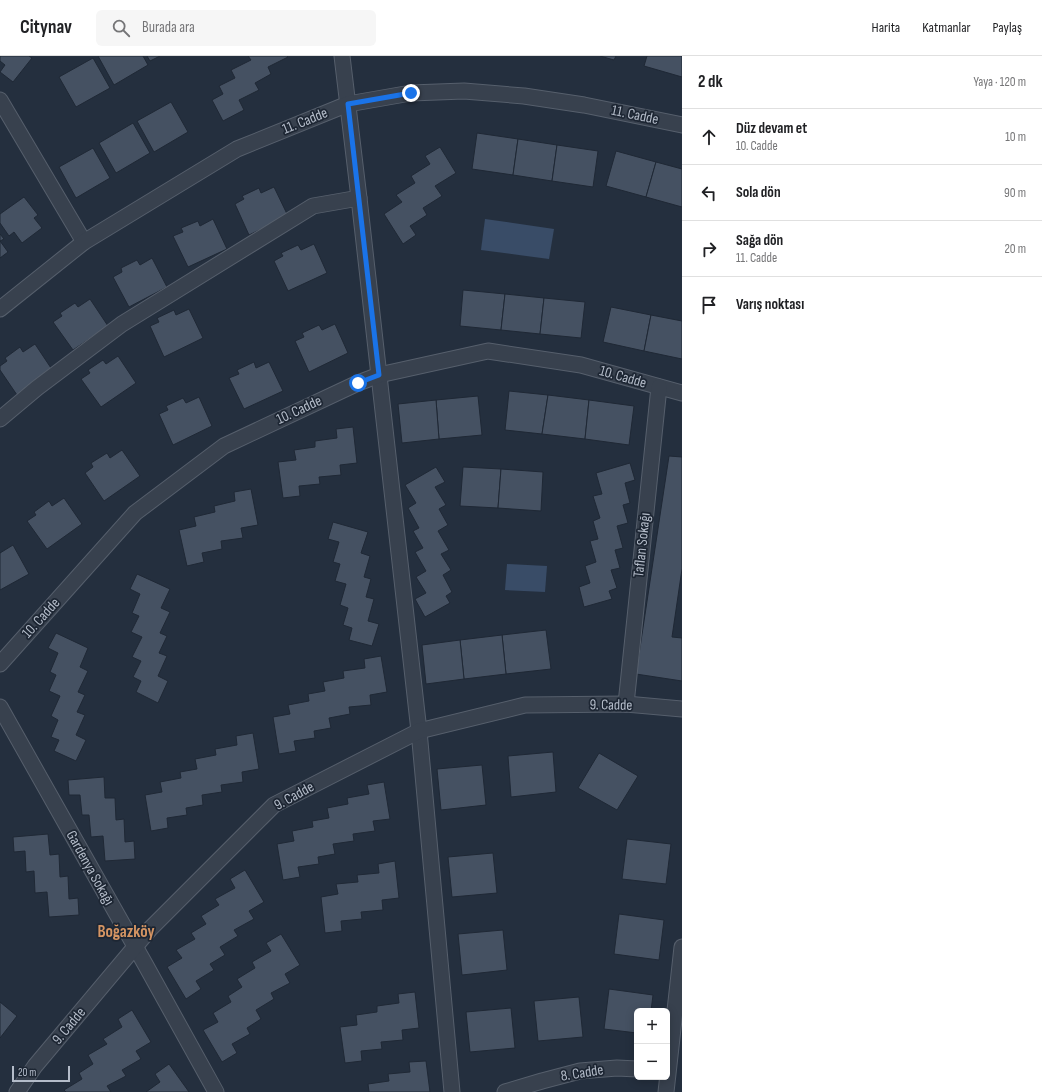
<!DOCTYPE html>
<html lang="tr">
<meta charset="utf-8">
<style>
:root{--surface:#fff;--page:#f6f6f6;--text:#202124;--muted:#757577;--line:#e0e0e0}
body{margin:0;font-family:"Sofia Sans Condensed",sans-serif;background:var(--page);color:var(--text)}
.controls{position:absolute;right:12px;bottom:12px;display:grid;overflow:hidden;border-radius:6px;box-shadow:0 2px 10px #0003}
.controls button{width:36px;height:36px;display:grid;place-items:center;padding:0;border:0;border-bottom:1px solid var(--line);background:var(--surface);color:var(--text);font:20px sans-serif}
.scale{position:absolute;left:12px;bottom:10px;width:58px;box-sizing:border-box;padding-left:4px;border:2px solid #b4bcc9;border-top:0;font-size:11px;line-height:14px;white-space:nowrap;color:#b4bcc9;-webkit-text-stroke:3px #1d2633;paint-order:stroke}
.stop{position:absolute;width:12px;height:12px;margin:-9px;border:3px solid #1a73e8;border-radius:50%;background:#fff}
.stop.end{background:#1a73e8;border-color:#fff;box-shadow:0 1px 4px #0008}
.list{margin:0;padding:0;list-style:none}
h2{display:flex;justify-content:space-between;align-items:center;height:52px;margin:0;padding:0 16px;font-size:17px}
h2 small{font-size:13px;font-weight:400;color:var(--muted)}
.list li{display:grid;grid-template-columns:26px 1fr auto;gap:12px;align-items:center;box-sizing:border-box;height:56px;padding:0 16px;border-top:1px solid var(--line)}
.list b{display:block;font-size:15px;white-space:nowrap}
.list p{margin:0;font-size:13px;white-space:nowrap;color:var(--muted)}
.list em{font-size:13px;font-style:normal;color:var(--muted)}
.icon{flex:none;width:22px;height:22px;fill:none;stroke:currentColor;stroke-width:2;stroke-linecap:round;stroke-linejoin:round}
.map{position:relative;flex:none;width:682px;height:1036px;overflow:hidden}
header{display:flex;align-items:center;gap:24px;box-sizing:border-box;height:56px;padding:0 20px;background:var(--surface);border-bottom:1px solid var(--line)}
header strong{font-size:19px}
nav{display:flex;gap:22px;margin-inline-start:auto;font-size:14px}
.search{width:280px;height:36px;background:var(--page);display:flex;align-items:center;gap:10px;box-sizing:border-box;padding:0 14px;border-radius:6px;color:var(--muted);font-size:15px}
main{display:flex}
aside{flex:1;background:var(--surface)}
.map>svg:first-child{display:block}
.water{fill:#394c67}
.building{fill:#455162;stroke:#1f2835}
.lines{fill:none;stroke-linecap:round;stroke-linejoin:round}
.street-casing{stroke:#565f6c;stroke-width:17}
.street{stroke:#38414e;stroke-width:15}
.route{stroke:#1a73e8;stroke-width:5}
.labels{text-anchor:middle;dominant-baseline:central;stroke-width:3.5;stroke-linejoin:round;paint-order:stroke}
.street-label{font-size:15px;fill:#b4bcc9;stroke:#1d2633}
.quarter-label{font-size:17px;font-weight:bold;fill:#d59563;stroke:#1d2633}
</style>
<header>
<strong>Citynav</strong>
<div class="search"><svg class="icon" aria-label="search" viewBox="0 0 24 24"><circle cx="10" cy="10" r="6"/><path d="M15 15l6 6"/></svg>Burada ara</div>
<nav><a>Harita</a><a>Katmanlar</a><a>Paylaş</a></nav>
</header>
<main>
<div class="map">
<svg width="682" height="1036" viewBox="0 0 682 1036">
<rect width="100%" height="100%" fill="#242f3e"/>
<g class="water">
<path d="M485,163L554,173L549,203L481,194Z"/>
<path d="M507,508L547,510L545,536L505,534Z"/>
</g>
<g class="building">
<path d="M0,0H29L32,2L13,26L0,16L5,9L0,5Z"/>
<path d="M98,0H143L148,9L114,29Z"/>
<path d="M147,0H160L150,5Z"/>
<path d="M248,0H287L288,1L268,11L271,18L255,27L259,34L239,44L244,54L223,65L212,44L223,38L219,30L235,22L231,14L251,4Z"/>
<path d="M600,0H616L614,4Z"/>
<path d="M647,0H682V21L644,10Z"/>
<path d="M93,2L110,32L76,51L59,21Z"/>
<path d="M171,46L188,76L154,96L137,65Z"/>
<path d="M133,67L150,97L116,117L99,87Z"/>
<path d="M477,77L518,83L513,119L472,113Z"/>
<path d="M518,83L557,89L552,125L513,119Z"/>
<path d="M557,89L598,95L593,131L552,125Z"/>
<path d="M440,91L456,117L435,130L442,140L423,152L427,159L410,170L416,179L403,188L384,158L402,146L396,139L415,127L411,120L430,108L425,100Z"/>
<path d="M93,92L110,122L76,142L59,111Z"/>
<path d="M616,95L656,106L646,141L606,130Z"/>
<path d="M656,106L682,113V151L646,141Z"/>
<path d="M274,131L288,160L249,179L235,148L244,143L242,140L259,132L261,137Z"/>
<path d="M24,141L38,159L34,162L42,172L22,187L14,176L9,180L0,167V158Z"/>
<path d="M213,163L227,193L188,211L173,180L183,176L181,172L198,165L200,170Z"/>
<path d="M0,178L4,183L0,185L8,196L0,202Z"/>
<path d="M314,188L327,217L288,235L274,205L283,200L281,197L298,189L301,194Z"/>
<path d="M152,202L167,231L129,251L113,221L122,216L121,212L137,204L140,209Z"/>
<path d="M463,234L505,238L501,274L460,270Z"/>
<path d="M505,238L544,242L540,278L501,274Z"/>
<path d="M544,242L585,246L581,282L540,278Z"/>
<path d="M90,243L108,270L73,294L53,266L62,260L60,257L75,247L78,251Z"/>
<path d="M611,251L651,259L644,295L603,286Z"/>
<path d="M189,253L203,282L164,301L150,270L159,266L157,262L174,254L176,259Z"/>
<path d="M651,259L682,265V303L644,295Z"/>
<path d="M335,268L348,297L309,316L295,285L304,281L302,277L319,269L322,274Z"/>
<path d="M35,288L53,315L17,339L0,314V310L7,305L5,302L20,291L23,296Z"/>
<path d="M118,300L136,327L101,351L81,323L90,317L88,314L103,304L106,308Z"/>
<path d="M254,306L256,312L269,306L283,335L244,353L229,322L239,318L237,314Z"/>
<path d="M509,335L548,339L542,378L505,374Z"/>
<path d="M548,339L589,344L585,383L542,378Z"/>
<path d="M478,340L482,379L439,383L436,344Z"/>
<path d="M199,341L212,370L173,389L159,358L168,354L166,350L183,342L186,347Z"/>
<path d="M436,344L439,383L402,387L398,348Z"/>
<path d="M589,344L634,350L629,389L585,383Z"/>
<path d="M353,371L357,407L340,409L341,419L319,421L320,428L299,430L300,440L283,442L278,406L296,404L294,394L315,391V385L337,382L336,373Z"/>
<path d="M122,394L140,420L104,445L85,417L93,411L91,407L107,397L110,402Z"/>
<path d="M669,400L682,401V513L672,581L682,582V625L636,618Z"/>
<path d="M630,407L635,424L625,427L630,447L623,449L628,467L617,470L623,492L615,494L620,512L611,514L617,532L609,535L612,543L584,551L579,531L590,527L585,510L596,506L590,485L598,483L593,465L600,462L593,440L602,438L596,417Z"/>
<path d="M436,411L445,426L435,431L446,449L439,453L448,469L438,475L449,494L441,498L451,514L443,519L452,536L446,540L450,547L425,561L415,543L426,537L416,521L426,515L415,496L423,492L413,475L419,472L408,452L416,447L405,429Z"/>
<path d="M463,411L501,413L498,452L460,450Z"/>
<path d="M501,413L543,416L541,455L498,452Z"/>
<path d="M251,433L258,469L241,472L243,482L221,485L222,493L202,497L204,506L187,510L179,474L196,470L194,461L215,456L214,450L235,445L234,436Z"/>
<path d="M64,442L82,468L47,493L27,465L36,459L34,456L49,445L52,450Z"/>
<path d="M333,466L368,476L361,497L370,500L364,521L371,523L366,541L374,543L368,565L379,568L372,590L349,584L352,572L343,569L348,552L340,549L346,528L335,525L340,508L333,506L339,486L328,483Z"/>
<path d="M13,489L29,518L0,534V496V497Z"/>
<path d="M137,518L170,533L161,552L170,556L160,577L167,580L159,597L167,600L158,620L168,625L158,647L136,636L141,625L133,621L141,605L132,601L142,581L131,576L139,560L132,557L140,538L130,533Z"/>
<path d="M546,574L551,613L506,618L502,579Z"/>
<path d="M56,577L88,592L80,611L88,615L78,636L85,639L77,656L85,659L76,679L86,684L76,705L54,695L59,684L51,681L58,664L51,660L60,640L49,635L56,619L50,616L58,597L48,592Z"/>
<path d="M502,579L506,618L464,623L460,584Z"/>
<path d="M460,584L464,623L426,628L422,589Z"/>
<path d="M381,600L387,636L370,639L371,649L349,651L350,658L329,662L331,672L314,675L315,682L294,685L296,695L279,698L273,661L290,658L288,649L309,645L308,638L325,635L323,626L344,622L343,615L365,612L364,603Z"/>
<path d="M253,677L259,713L242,716L243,726L221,729L222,736L202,739L203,749L186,752L187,759L167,762L168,772L151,775L145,739L162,736L160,726L181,722L180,716L197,713L195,703L216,699L215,693L237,689L236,680Z"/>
<path d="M553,696L556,736L511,741L508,700Z"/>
<path d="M599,697L638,720L617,754L578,732Z"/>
<path d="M482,709L486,749L441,754L437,713Z"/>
<path d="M104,721L105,742H115L116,764L124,763L125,786L134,785L135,803L105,805L103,780L91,781L89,759H82L80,739H69L68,724Z"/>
<path d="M384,726L390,763L373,765L375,775L353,778L354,785L333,788L335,798L318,801L319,808L298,811L300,821L283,824L277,788L294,785L292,775L313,771L312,765L329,762L327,752L348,748L347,742L369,738L367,729Z"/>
<path d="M48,778L50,799L59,798L60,821L68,820L69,843L78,842L79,859L49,861L47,836L35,837L34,815L26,816L25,795L14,796L13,781Z"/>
<path d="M627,783L671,788L666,828L622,823Z"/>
<path d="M493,797L497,837L452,841L448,801Z"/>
<path d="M395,805L399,842L382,844L383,854L361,856L362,863L341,865L342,875L325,877L321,841L338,838L336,828L358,826L357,819L379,817L378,808Z"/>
<path d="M245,814L264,846L249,855L254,863L234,874L238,880L220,891L225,899L210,908L214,914L196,925L201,933L186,943L167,911L182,902L176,894L195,883L191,877L206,868L201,860L219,849L215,843L235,832L230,823Z"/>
<path d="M619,858L664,864L659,904L614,898Z"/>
<path d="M503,874L507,914L462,919L458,878Z"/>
<path d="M281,878L300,909L285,918L290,927L271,937L274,943L256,954L261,963L247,972L250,978L232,988L237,997L222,1006L203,974L218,966L213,957L231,946L228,940L242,931L237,923L255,912L252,906L271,895L266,887Z"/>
<path d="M609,933L653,939L651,955H637V977L604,973Z"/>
<path d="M415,936L419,972L402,974L403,984L381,986L382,993L361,995L362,1005L345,1007L340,971L357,969L356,959L377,956V950L399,947L398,938Z"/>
<path d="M579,941L583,981L538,985L534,945Z"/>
<path d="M0,946L17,960L0,982Z"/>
<path d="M511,952L515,992L470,996L466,956Z"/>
<path d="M132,954L151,986L136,995L141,1003L122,1014L126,1020L107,1030L111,1036H66L64,1034L82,1023L79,1017L93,1008L88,999L107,988L103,983L122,971L118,963Z"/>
<path d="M426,1005L430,1036H369L368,1028L389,1025L388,1018L410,1016L409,1006Z"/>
<path d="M169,1008L189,1036H146L160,1026L155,1018Z"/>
</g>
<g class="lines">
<defs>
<g id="street">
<path d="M342,0L359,142L419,675L452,1036"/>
<path d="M0,44L84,186"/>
<path d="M0,253L84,186L237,93L348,48L411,37L464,35L524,40L584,49L682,69"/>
<path d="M0,363L37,332L122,268L313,150L359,142"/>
<path d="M0,608L135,457L224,390L358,327L379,319L488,295L581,309L682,337"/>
<path d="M626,648L659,331"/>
<path d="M0,651L145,908L216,1036"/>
<path d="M17,1036L35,1010L150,873L274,749L419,675L525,649L626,648L682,653"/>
<path d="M505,1036L542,1025L580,1015L617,1012L637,1013"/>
<path d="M666,1036L682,891"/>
</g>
</defs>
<use href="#street" class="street-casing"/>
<use href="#street" class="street"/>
</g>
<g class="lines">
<path class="route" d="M358,327L379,319L348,48L411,37"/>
</g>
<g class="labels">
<g class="street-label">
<text transform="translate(635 59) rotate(12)">11. Cadde</text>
<text transform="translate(305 65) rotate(-22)">11. Cadde</text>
<text transform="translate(623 321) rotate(16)">10. Cadde</text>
<text transform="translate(299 354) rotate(-25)">10. Cadde</text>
<text transform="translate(642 489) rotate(-84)">Taflan Sokağı</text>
<text transform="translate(41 562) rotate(-48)">10. Cadde</text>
<text transform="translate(611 649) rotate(1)">9. Cadde</text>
<text transform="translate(294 740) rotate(-29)">9. Cadde</text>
<text transform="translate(90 812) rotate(61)">Gardenya Sokağı</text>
<text transform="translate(69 970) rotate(-50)">9. Cadde</text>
<text transform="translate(582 1017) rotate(-9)">8. Cadde</text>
</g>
<g class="quarter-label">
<text x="126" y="876">Boğazköy</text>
</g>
</g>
</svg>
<div class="controls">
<button>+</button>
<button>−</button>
</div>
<div class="scale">20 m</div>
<div class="stop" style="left:358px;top:327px"></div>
<div class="stop end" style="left:411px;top:37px"></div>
</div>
<aside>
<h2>2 dk<small>Yaya · 120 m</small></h2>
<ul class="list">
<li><svg class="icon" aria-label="ahead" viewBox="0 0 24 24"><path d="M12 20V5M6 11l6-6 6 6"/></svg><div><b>Düz devam et</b><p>10. Cadde</p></div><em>10 m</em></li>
<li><svg class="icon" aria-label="left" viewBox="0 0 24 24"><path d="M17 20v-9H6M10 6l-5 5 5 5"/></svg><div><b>Sola dön</b></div><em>90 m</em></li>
<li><svg class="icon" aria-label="right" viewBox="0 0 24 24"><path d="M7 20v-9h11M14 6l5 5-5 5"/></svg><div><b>Sağa dön</b><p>11. Cadde</p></div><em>20 m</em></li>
<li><svg class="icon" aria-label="arrive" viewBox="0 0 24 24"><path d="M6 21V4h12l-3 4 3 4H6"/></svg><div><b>Varış noktası</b></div></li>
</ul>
</aside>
</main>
